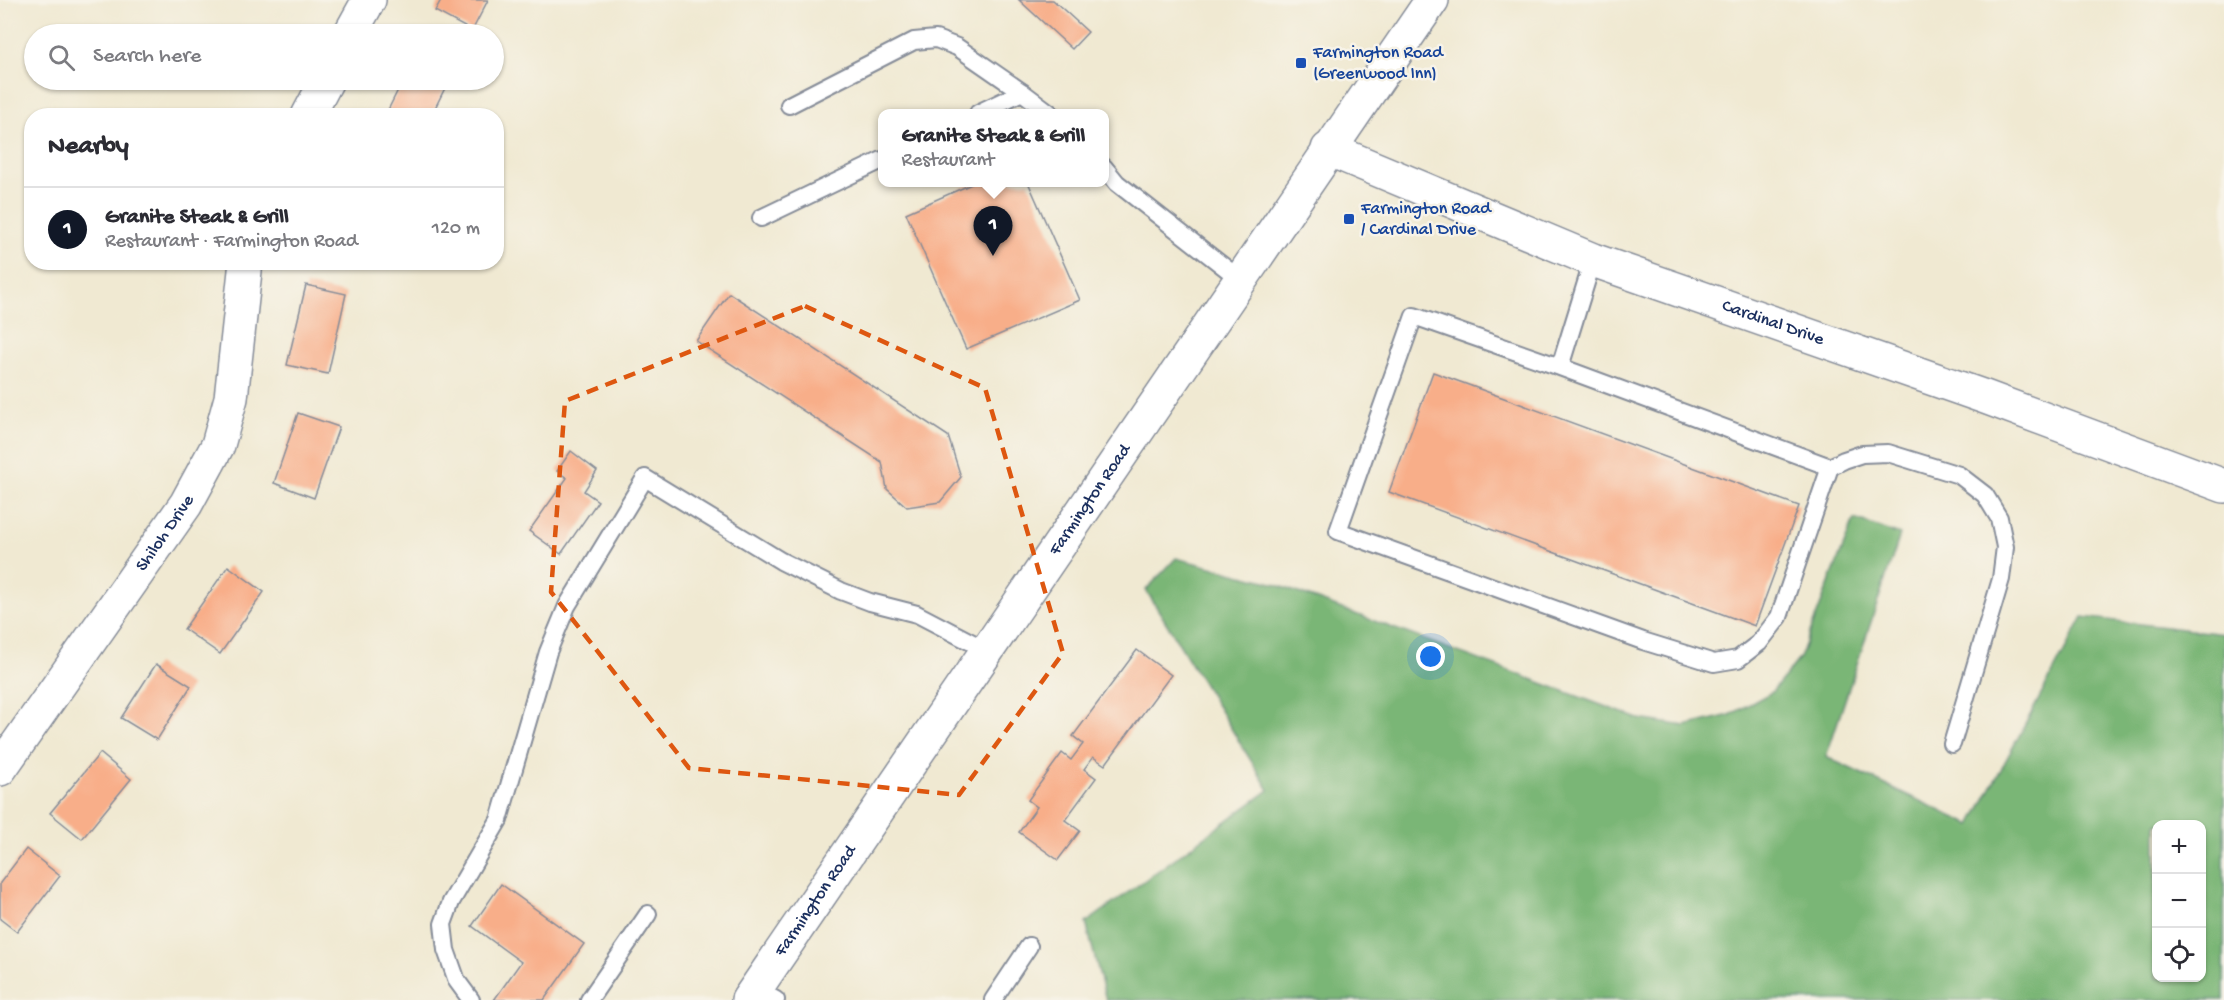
<!DOCTYPE html>
<meta charset="utf-8">
<style>
:root{--surface:#fff;--page:#f7f7f7;--text:#2b2b33;--muted:#7c7c81;--line:#e1e1e2;--accent:#111827}
body{margin:0;font-family:"Gochi Hand",sans-serif;background:var(--page);color:var(--text)}
.controls{position:absolute;right:18px;bottom:18px;display:grid;overflow:hidden;border-radius:12px;box-shadow:0 2px 4px #0004}
.controls button{width:54px;height:54px;display:grid;place-items:center;padding:0;border:0;border-bottom:2px solid var(--line);background:var(--surface);color:var(--text);font:30px sans-serif}
.you{position:absolute;left:1431px;top:657px;width:21px;height:21px;margin:-15px;border:4px solid #fff;border-radius:50%;background:#1a73e8;box-shadow:0 0 0 9px #1a73e833}
.badge{display:grid;place-items:center;width:39px;height:39px;border-radius:50%;background:var(--accent);color:#fff;font-size:20px;font-weight:700}
.pin{position:absolute;translate:-50% -50px;filter:drop-shadow(0 2px 3px #0008)}
.pin::after{content:'';position:absolute;top:32px;width:21px;height:18px;background:inherit;clip-path:polygon(0 0,100% 0,50% 100%)}
.popup{position:absolute;left:878px;top:109px;width:231px;height:78px;box-sizing:border-box;display:grid;place-content:center;border-radius:12px;background:var(--surface);filter:drop-shadow(0 2px 4px #0005);font-size:20px;white-space:nowrap;color:var(--muted)}
.popup b{font-size:22px;color:var(--text)}
.popup::after{content:'';position:absolute;left:50%;top:100%;margin-left:-12px;border:12px solid transparent;border-top-color:var(--surface)}
.list{margin:0;padding:0;list-style:none}
h2{display:flex;justify-content:space-between;align-items:center;height:78px;margin:0;padding:0 24px;font-size:26px}
h2 small{font-size:20px;font-weight:400;color:var(--muted)}
.list li{display:grid;grid-template-columns:39px 1fr auto;gap:18px;align-items:center;box-sizing:border-box;height:84px;padding:0 24px;border-top:2px solid var(--line)}
.list b{display:block;font-size:22px;white-space:nowrap}
.list p{margin:0;font-size:20px;white-space:nowrap;color:var(--muted)}
.list em{font-size:20px;font-style:normal;color:var(--muted)}
.icon{flex:none;width:33px;height:33px;fill:none;stroke:currentColor;stroke-width:2;stroke-linecap:round;stroke-linejoin:round}
.map{position:relative;flex:none;width:2224px;height:1000px;overflow:hidden}
.search{position:absolute;background:var(--surface);box-shadow:0 2px 4px #0004;left:24px;top:24px;width:480px;height:66px;display:flex;align-items:center;gap:15px;box-sizing:border-box;padding:0 21px;border-radius:33px;color:var(--muted);font-size:22px}
.panel{position:absolute;background:var(--surface);box-shadow:0 2px 4px #0004;left:24px;top:108px;width:480px;height:162px;border-radius:24px}
.map>svg:first-child{display:block}
.forest{fill:#7ab676;stroke:#4a726a;stroke-width:1.5;fill-rule:evenodd}
.building{fill:#f8ae89}
.lines{fill:none;stroke-linecap:round;stroke-linejoin:round}
.lane-casing{stroke:#868c98;stroke-width:20}
.street-casing{stroke:#868c98;stroke-width:36}
.highway-casing{stroke:#868c98;stroke-width:36}
.lane{stroke:#fff;stroke-width:16}
.street{stroke:#fff;stroke-width:33}
.highway{stroke:#fff;stroke-width:33}
.marked{fill:none;stroke:#de5710;stroke-width:4.5;stroke-dasharray:12 8;stroke-linejoin:round}
.transit-dot{fill:#1a4fb4;stroke:#f7f3e8;stroke-width:2}
.labels{text-anchor:middle;dominant-baseline:central;stroke-width:5;stroke-linejoin:round;paint-order:stroke}
.transit-label{font-size:18px;fill:#164399;stroke:#f7f3e8;text-anchor:start}
.street-label{font-size:18px;fill:#1b2f5e;stroke:#f7f3e8}
</style>
<div class="map">
<svg width="2224" height="1000" viewBox="0 0 2224 1000">
<rect width="100%" height="100%" fill="#f7f3e8"/>
<filter id="ink" filterUnits="userSpaceOnUse"><feTurbulence type="fractalNoise" baseFrequency=".0167" numOctaves="2"/><feDisplacementMap in="SourceGraphic" scale="12" xChannelSelector="R" yChannelSelector="G"/><feConvolveMatrix kernelMatrix="1 2 1 2 8 2 1 2 1" color-interpolation-filters="sRGB"/></filter>
<filter id="wash" filterUnits="userSpaceOnUse"><feTurbulence type="fractalNoise" baseFrequency=".008" numOctaves="4" result="noise"/><feDisplacementMap in="SourceGraphic" scale="24" xChannelSelector="R" yChannelSelector="G"/><feGaussianBlur stdDeviation="1.35" result="paint"/><feColorMatrix in="noise" values="0 0 0 0 0 0 0 0 0 0 0 0 0 0 0 0 0 1.4 0 .05"/><feComposite in="paint" operator="in"/></filter>
<g filter="url(#wash)">
<rect width="100%" height="100%" fill="#f0e9d2"/>
<path class="forest" d="M1854,519L1900,535L1826,757L1971,825L2083,617L2224,634V1000H1106L1086,923L1269,790L1146,590L1176,558L1269,582L1639,719L1685,726L1730,715L1772,692L1800,658ZM2156,824H2202V978H2156Z"/>
<g id="blocks">
<g class="building">
<path d="M441,0H488L472,31L435,11Z"/>
<path d="M1019,0H1053L1088,32L1072,49Z"/>
<path d="M403,80H449L431,116H385Z"/>
<path d="M976,182H1028L1080,300L966,349L906,213Z"/>
<path d="M306,285L346,294L328,374L287,365Z"/>
<path d="M729,293L948,436L961,477L940,502L907,507L887,489L882,462L696,341Z"/>
<path d="M1433,372L1799,506L1755,626L1389,492Z"/>
<path d="M298,413L339,427L314,498L274,483Z"/>
<path d="M571,451L597,471L584,491L598,501L561,554L529,531L567,478L557,471Z"/>
<path d="M228,566L264,592L220,654L184,629Z"/>
<path d="M1137,650L1171,675L1105,765L1093,757L1084,769L1096,778L1065,820L1080,831L1058,860L1019,832L1037,807L1028,800L1062,753L1071,760L1083,744L1073,736Z"/>
<path d="M156,664L191,686L157,740L121,718Z"/>
<path d="M100,753L131,779L82,839L50,813Z"/>
<path d="M26,849L60,876L17,932L0,919V883Z"/>
<path d="M501,884L584,944L544,1000H494L521,962L472,926Z"/>
</g>
</g>
</g>
<g filter="url(#ink)">
<use href="#blocks" fill-opacity="0" stroke="#868c98" stroke-width="1.5"/>
<g class="lines">
<defs>
<g id="lane">
<path d="M789,105L914,41L936,39L957,47L1022,92"/>
<path d="M978,113L1022,92L1050,113"/>
<path d="M1104,167L1117,183L1241,280"/>
<path d="M761,218L882,160"/>
<path d="M1560,367L1414,316L1338,531L1643,641L1714,663L1738,659L1759,643L1779,617L1830,467L1560,367L1593,260"/>
<path d="M1830,467L1844,460L1862,454L1888,453L1959,475L1985,495L1999,518L2005,547L2001,579L1952,744"/>
<path d="M756,989L776,1000"/>
<path d="M471,1000L457,981L446,950L443,924L451,902L499,820L548,652L567,606L645,478L781,561L841,591L870,602L917,614L988,651"/>
<path d="M589,1000L648,914"/>
<path d="M993,1000L1029,946"/>
</g>
<g id="street">
<path d="M350,34L369,0"/>
<path d="M308,116L327,80"/>
<path id="s1" d="M1328,149L1593,260L1985,397L2224,486"/>
<path id="s2" d="M0,769L186,504L218,445L231,398L246,262"/>
</g>
<g id="highway">
<path id="s3" d="M748,1000L1432,0"/>
</g>
</defs>
<use href="#lane" class="lane-casing"/>
<use href="#street" class="street-casing"/>
<use href="#highway" class="highway-casing"/>
<use href="#lane" class="lane"/>
<use href="#street" class="street"/>
<use href="#highway" class="highway"/>
</g>
</g>
<path class="marked" d="M805,306L985,388L1063,653L959,795L689,768L551,592L565,401Z"/>
<g class="transit-dot">
<rect x="1295" y="57" width="12" height="12" rx="3"/>
<rect x="1343" y="213" width="12" height="12" rx="3"/>
</g>
<g class="labels">
<g class="transit-label">
<text x="1313" y="53">Farmington Road<tspan x="1313" dy="21">(Greenwood Inn)</tspan></text>
<text x="1361" y="209">Farmington Road<tspan x="1361" dy="21">/ Cardinal Drive</tspan></text>
</g>
<g class="street-label">
<text stroke="none"><textPath href="#s1" startOffset="478">Cardinal Drive</textPath></text>
<text stroke="none"><textPath href="#s3" startOffset="606">Farmington Road</textPath></text>
<text stroke="none"><textPath href="#s2" startOffset="288">Shiloh Drive</textPath></text>
<text stroke="none"><textPath href="#s3" startOffset="120">Farmington Road</textPath></text>
</g>
</g>
</svg>
<div class="controls">
<button>+</button>
<button>−</button>
<button><svg class="icon" aria-label="locate" viewBox="0 0 24 24"><circle cx="12" cy="12" r="6"/><path d="M12 2v4M12 18v4M2 12h4M18 12h4"/></svg></button>
</div>
<div class="you"></div>
<div class="pin badge" style="left:993px;top:256px">1</div>
<div class="popup"><b>Granite Steak &amp; Grill</b>Restaurant</div>
<div class="search"><svg class="icon" aria-label="search" viewBox="0 0 24 24"><circle cx="10" cy="10" r="6"/><path d="M15 15l6 6"/></svg>Search here</div>
<section class="panel">
<h2>Nearby<small></small></h2>
<ul class="list">
<li><span class="badge">1</span><div><b>Granite Steak &amp; Grill</b><p>Restaurant · Farmington Road</p></div><em>120 m</em></li>
</ul>
</section>
</div>
